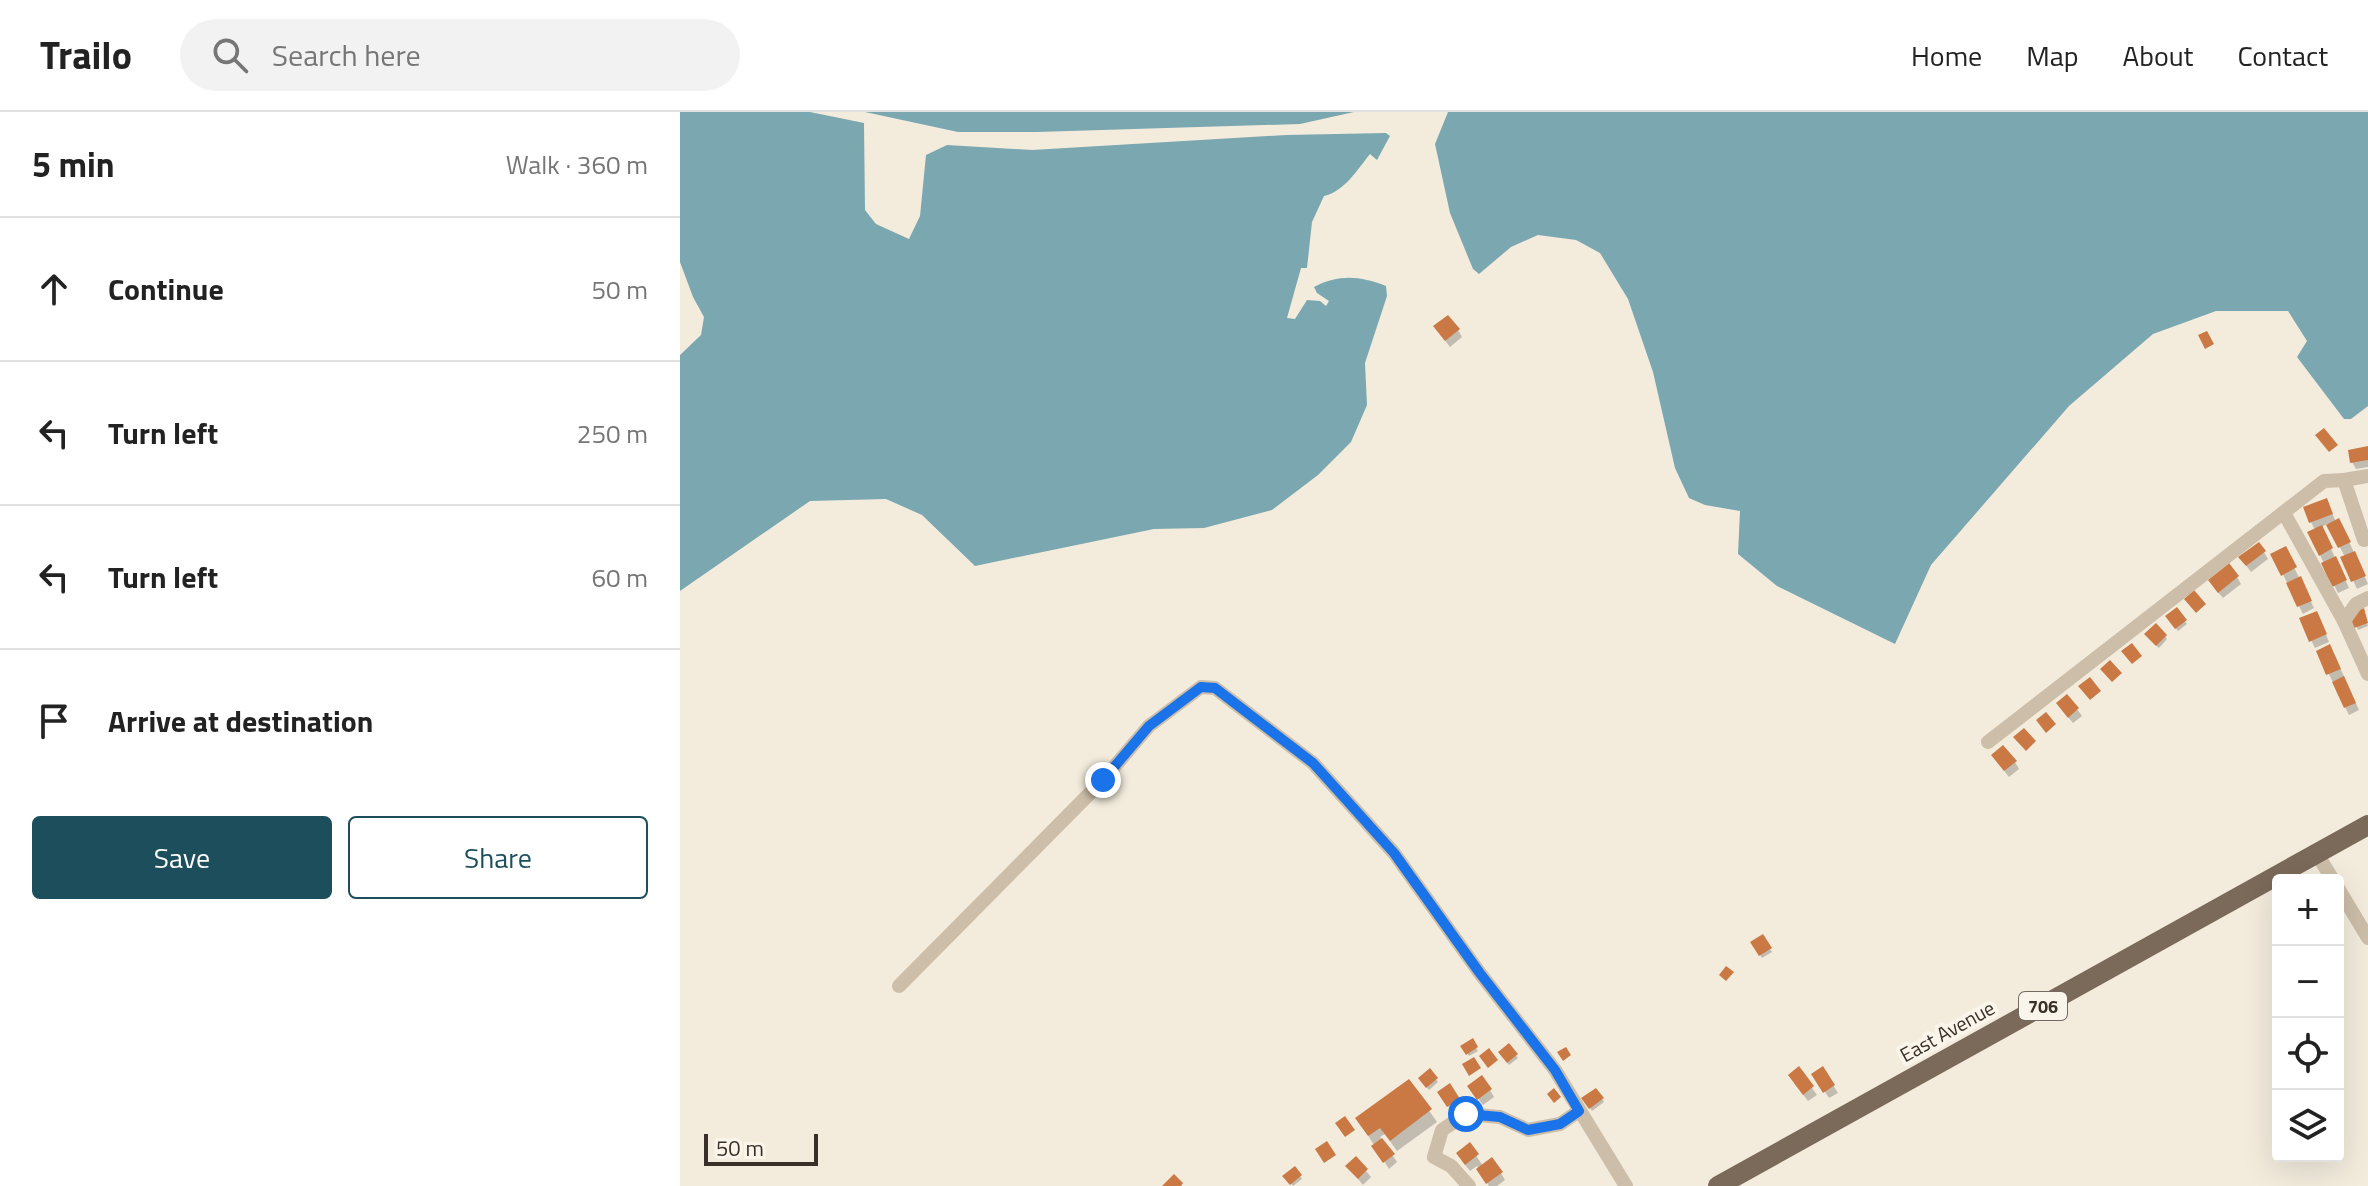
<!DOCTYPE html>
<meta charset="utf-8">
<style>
:root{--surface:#fff;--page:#f2f2f2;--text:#222;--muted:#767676;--line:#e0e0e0;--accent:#1c4e5c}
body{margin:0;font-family:"Titillium Web",sans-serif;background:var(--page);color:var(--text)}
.controls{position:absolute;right:24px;bottom:24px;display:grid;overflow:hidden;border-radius:8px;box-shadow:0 8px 32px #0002}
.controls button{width:72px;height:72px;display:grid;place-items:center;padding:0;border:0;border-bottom:2px solid var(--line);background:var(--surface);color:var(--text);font:40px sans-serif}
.scale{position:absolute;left:24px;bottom:20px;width:114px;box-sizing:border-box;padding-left:8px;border:4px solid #383029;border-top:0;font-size:22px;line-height:28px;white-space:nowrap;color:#383029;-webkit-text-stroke:6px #faf5ea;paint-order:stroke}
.stop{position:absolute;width:24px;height:24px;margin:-18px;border:6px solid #1a73e8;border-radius:50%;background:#fff}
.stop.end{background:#1a73e8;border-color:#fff;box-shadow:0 2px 8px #0008}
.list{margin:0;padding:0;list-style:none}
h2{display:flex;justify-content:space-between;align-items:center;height:104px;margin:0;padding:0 32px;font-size:34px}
h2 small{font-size:26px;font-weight:400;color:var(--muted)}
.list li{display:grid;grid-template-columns:52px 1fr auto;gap:24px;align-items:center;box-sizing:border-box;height:144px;padding:0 32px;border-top:2px solid var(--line)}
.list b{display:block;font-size:30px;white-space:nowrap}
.list em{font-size:26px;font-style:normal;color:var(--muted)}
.actions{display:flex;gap:16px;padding:24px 32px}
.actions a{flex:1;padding:18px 0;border:2px solid var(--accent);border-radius:8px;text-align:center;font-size:28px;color:var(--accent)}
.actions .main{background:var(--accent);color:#fff}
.icon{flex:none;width:44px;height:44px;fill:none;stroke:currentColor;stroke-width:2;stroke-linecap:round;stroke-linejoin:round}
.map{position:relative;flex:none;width:1688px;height:1074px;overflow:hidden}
header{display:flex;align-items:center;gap:48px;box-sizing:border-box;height:112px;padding:0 40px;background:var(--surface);border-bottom:2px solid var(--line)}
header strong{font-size:38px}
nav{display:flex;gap:44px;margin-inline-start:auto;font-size:28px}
.search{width:560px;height:72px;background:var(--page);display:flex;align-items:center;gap:20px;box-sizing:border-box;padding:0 28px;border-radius:44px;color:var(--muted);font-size:30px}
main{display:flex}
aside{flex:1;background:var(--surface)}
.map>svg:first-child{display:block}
.water{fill:#7ba7b1}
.shadow{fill:#0003}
.building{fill:#ca7944}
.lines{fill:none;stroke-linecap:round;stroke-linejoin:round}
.minor{stroke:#ccbea8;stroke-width:14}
.primary{stroke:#7b6a59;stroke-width:20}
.route{stroke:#1a73e8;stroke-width:10}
.labels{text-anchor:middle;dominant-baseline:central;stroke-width:8;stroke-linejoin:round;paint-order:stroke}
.shield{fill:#faf5ea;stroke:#726b63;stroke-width:2}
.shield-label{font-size:18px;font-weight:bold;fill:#383029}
.street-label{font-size:20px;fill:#383029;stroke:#faf5ea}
</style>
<header>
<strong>Trailo</strong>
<div class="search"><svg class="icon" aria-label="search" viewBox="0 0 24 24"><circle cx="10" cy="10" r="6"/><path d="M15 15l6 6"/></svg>Search here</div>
<nav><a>Home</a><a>Map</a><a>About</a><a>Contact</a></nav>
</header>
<main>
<aside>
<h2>5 min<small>Walk · 360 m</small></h2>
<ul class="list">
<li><svg class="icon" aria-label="ahead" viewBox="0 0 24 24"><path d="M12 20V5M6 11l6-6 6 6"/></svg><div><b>Continue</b></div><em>50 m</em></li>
<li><svg class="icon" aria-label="left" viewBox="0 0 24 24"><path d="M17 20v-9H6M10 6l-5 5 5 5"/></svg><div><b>Turn left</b></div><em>250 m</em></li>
<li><svg class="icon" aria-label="left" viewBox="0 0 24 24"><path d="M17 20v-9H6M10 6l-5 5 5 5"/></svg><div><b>Turn left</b></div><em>60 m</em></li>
<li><svg class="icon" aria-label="arrive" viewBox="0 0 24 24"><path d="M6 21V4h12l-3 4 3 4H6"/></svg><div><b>Arrive at destination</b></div></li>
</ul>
<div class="actions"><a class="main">Save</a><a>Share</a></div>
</aside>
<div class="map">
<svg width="1688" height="1074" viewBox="0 0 1688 1074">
<rect width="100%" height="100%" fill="#f3ecdd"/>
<g class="water">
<path d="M0,0H130L184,11L185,98L196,112L229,127L240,104L246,43L267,33L352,38L606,23L706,21L710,24L697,48L690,42C677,58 665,79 644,84L632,110L627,156H621L607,206L615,207L627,188L640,189L646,194L649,189L637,181L634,175C659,162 680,164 706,174L707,184L685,251L687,293L671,330L638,363L592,398L524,416L474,417L295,454L242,403L206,387L130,389L0,479V243L21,223L24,205L13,185L0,150Z"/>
<path d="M185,0H674L620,12L357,20H278Z"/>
<path d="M768,0H1688V294L1671,307H1664L1617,245L1627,229L1608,199H1536L1473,222L1389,294L1251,453L1215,532L1097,474L1058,442L1060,399L1025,393L1009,386L995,356L973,260L948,187L920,141L896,128L858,123L831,135L799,162L793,157L770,101L755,32Z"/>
</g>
<g class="shadow">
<path d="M778,218L782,225L770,235L760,222Z"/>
<path d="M1688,336V355L1676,357L1672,350Z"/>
<path d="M1650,396L1656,410L1663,416L1688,472L1677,477L1663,446L1665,445L1648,412L1641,415L1669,476L1658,481L1640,443L1635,418L1631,410Z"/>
<path d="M1605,437L1634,496L1623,502L1593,443Z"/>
<path d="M1584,440L1588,447L1571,460L1565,452Z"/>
<path d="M1557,465L1561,472L1543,486L1534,476Z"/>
<path d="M1496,498L1507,512L1498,519L1487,505Z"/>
<path d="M1683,499L1688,514L1678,518L1671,503Z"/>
<path d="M1621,508H1640L1649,530L1635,536Z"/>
<path d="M1485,524L1487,527L1479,536L1468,526Z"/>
<path d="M1638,540L1654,542L1679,598L1669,603Z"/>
<path d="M1397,597L1402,604L1393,611L1383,599Z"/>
<path d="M1335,650L1339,657L1329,665L1318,651Z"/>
<path d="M1082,825L1092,840L1082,846L1073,831Z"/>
<path d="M792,929L798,939L789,944L783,934Z"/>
<path d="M829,934L838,946L829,953L820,941Z"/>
<path d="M1119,957L1137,983L1128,989L1114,971Z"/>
<path d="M1143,957L1158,981L1149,986L1134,963Z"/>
<path d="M756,967L758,970L749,978L742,970Z"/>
<path d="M729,970L757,1010L717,1039L705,1022L700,1025L717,1050L709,1057L682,1014Z"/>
<path d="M770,974L782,995L772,1001L760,980Z"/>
<path d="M810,978L814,985L803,993L794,981Z"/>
<path d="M916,978L924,990L912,999L904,987Z"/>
<path d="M789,1033L803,1054L821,1061L825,1068L817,1074H809L797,1054L790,1059L782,1049Z"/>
<path d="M676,1047L691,1065L683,1073L668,1055Z"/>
<path d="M620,1064L622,1067L613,1074L607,1067Z"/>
</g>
<g class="building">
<path d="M768,203L780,217L765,229L753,214Z"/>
<path d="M1527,219L1534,232L1525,237L1518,223Z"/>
<path d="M1644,316L1658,333L1649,340L1635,323Z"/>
<path d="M1688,334V348L1670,351L1668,338Z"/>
<path d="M1647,386L1653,402L1629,411L1623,395Z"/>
<path d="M1659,406L1671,430L1658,436L1646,413Z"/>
<path d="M1642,413L1653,436L1639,444L1627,420Z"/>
<path d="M1579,430L1586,439L1566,454L1558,445Z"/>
<path d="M1606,434L1617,455L1601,464L1590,442Z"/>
<path d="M1675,439L1686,464L1671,470L1660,445Z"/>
<path d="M1656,444L1667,468L1652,475L1641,451Z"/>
<path d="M1549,451L1559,464L1538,481L1528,468Z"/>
<path d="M1621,464L1632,489L1617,495L1606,471Z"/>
<path d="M1514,478L1526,492L1516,501L1504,487Z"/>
<path d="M1497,495L1507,508L1495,517L1485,504Z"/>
<path d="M1684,496L1688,511L1674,516L1669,502Z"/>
<path d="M1637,499L1647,522L1629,530L1619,506Z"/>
<path d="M1476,511L1487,523L1476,534L1464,522Z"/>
<path d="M1452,531L1462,544L1452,552L1441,539Z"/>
<path d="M1650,532L1661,557L1646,563L1636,539Z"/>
<path d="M1430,548L1442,561L1432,570L1420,557Z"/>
<path d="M1664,564L1676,591L1664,596L1652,570Z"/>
<path d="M1410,565L1421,579L1410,588L1398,574Z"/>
<path d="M1387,582L1399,596L1388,606L1376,591Z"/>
<path d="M1366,600L1376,612L1366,621L1356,608Z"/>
<path d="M1344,616L1356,629L1346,639L1333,625Z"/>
<path d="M1323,633L1337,649L1324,659L1311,643Z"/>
<path d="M1083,822L1092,836L1079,844L1070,830Z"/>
<path d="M1046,854L1054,860L1046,869L1039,863Z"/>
<path d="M793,926L798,935L786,943L780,934Z"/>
<path d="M829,931L838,942L827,951L818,940Z"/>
<path d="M886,935L891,943L883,949L877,940Z"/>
<path d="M809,936L818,948L808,956L799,944Z"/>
<path d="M794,945L801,956L789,964L782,952Z"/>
<path d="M1119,954L1134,974L1123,983L1108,963Z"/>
<path d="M1143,954L1155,973L1143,981L1131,962Z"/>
<path d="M750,956L758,966L746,976L738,966Z"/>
<path d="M802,963L812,977L797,988L787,974Z"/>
<path d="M729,967L752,997L710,1029L700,1016L688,1024L675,1006Z"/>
<path d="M770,971L780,987L767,995L757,980Z"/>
<path d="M874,976L881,985L874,991L867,982Z"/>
<path d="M916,976L924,986L909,997L901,986Z"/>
<path d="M665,1004L675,1018L665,1025L655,1011Z"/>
<path d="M702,1026L715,1042L703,1051L691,1034Z"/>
<path d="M647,1029L656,1043L644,1051L635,1037Z"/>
<path d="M790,1030L799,1042L785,1053L776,1041Z"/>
<path d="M676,1044L688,1057L678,1067L665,1054Z"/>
<path d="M812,1045L823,1060L806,1072L796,1057Z"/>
<path d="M615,1054L622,1063L610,1073L602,1064Z"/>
<path d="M494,1062L503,1071L501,1074H482Z"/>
</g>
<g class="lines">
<g class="minor">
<path d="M1604,401L1664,509"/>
<path d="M1684,428L1664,368L1688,364"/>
<path d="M1688,486L1676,492L1664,509L1688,562"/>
<path d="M1308,630L1644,369L1664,368"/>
<path d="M1637,742L1653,768"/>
<path d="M1658,776L1688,826"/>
<path d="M219,874L423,668L469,614L521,575L535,576L633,651L714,741L799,860L875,958L946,1074"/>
<path d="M789,1074L771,1054L754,1045L762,1018L786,1002L820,1005L848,1018L880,1012L899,999"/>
</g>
<path class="primary" d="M1038,1074L1688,713"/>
</g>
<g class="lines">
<path class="route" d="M423,668L469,614L521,575L535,576L633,651L714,741L799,860L875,958L899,999L880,1012L848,1018L820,1005L786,1002"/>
</g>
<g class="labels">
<rect class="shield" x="1339" y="880" width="48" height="28" rx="6"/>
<g class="shield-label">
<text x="1363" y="894">706</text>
</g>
<g class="street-label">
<text transform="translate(1267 919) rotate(-29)">East Avenue</text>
</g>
</g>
</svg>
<div class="controls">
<button>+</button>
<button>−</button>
<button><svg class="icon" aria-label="locate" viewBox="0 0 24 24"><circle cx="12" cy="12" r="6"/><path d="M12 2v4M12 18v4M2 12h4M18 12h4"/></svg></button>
<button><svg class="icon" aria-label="layers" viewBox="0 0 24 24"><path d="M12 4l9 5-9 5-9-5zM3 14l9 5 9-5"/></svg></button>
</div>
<div class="scale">50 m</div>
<div class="stop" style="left:786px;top:1002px"></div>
<div class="stop end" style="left:423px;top:668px"></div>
</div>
</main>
